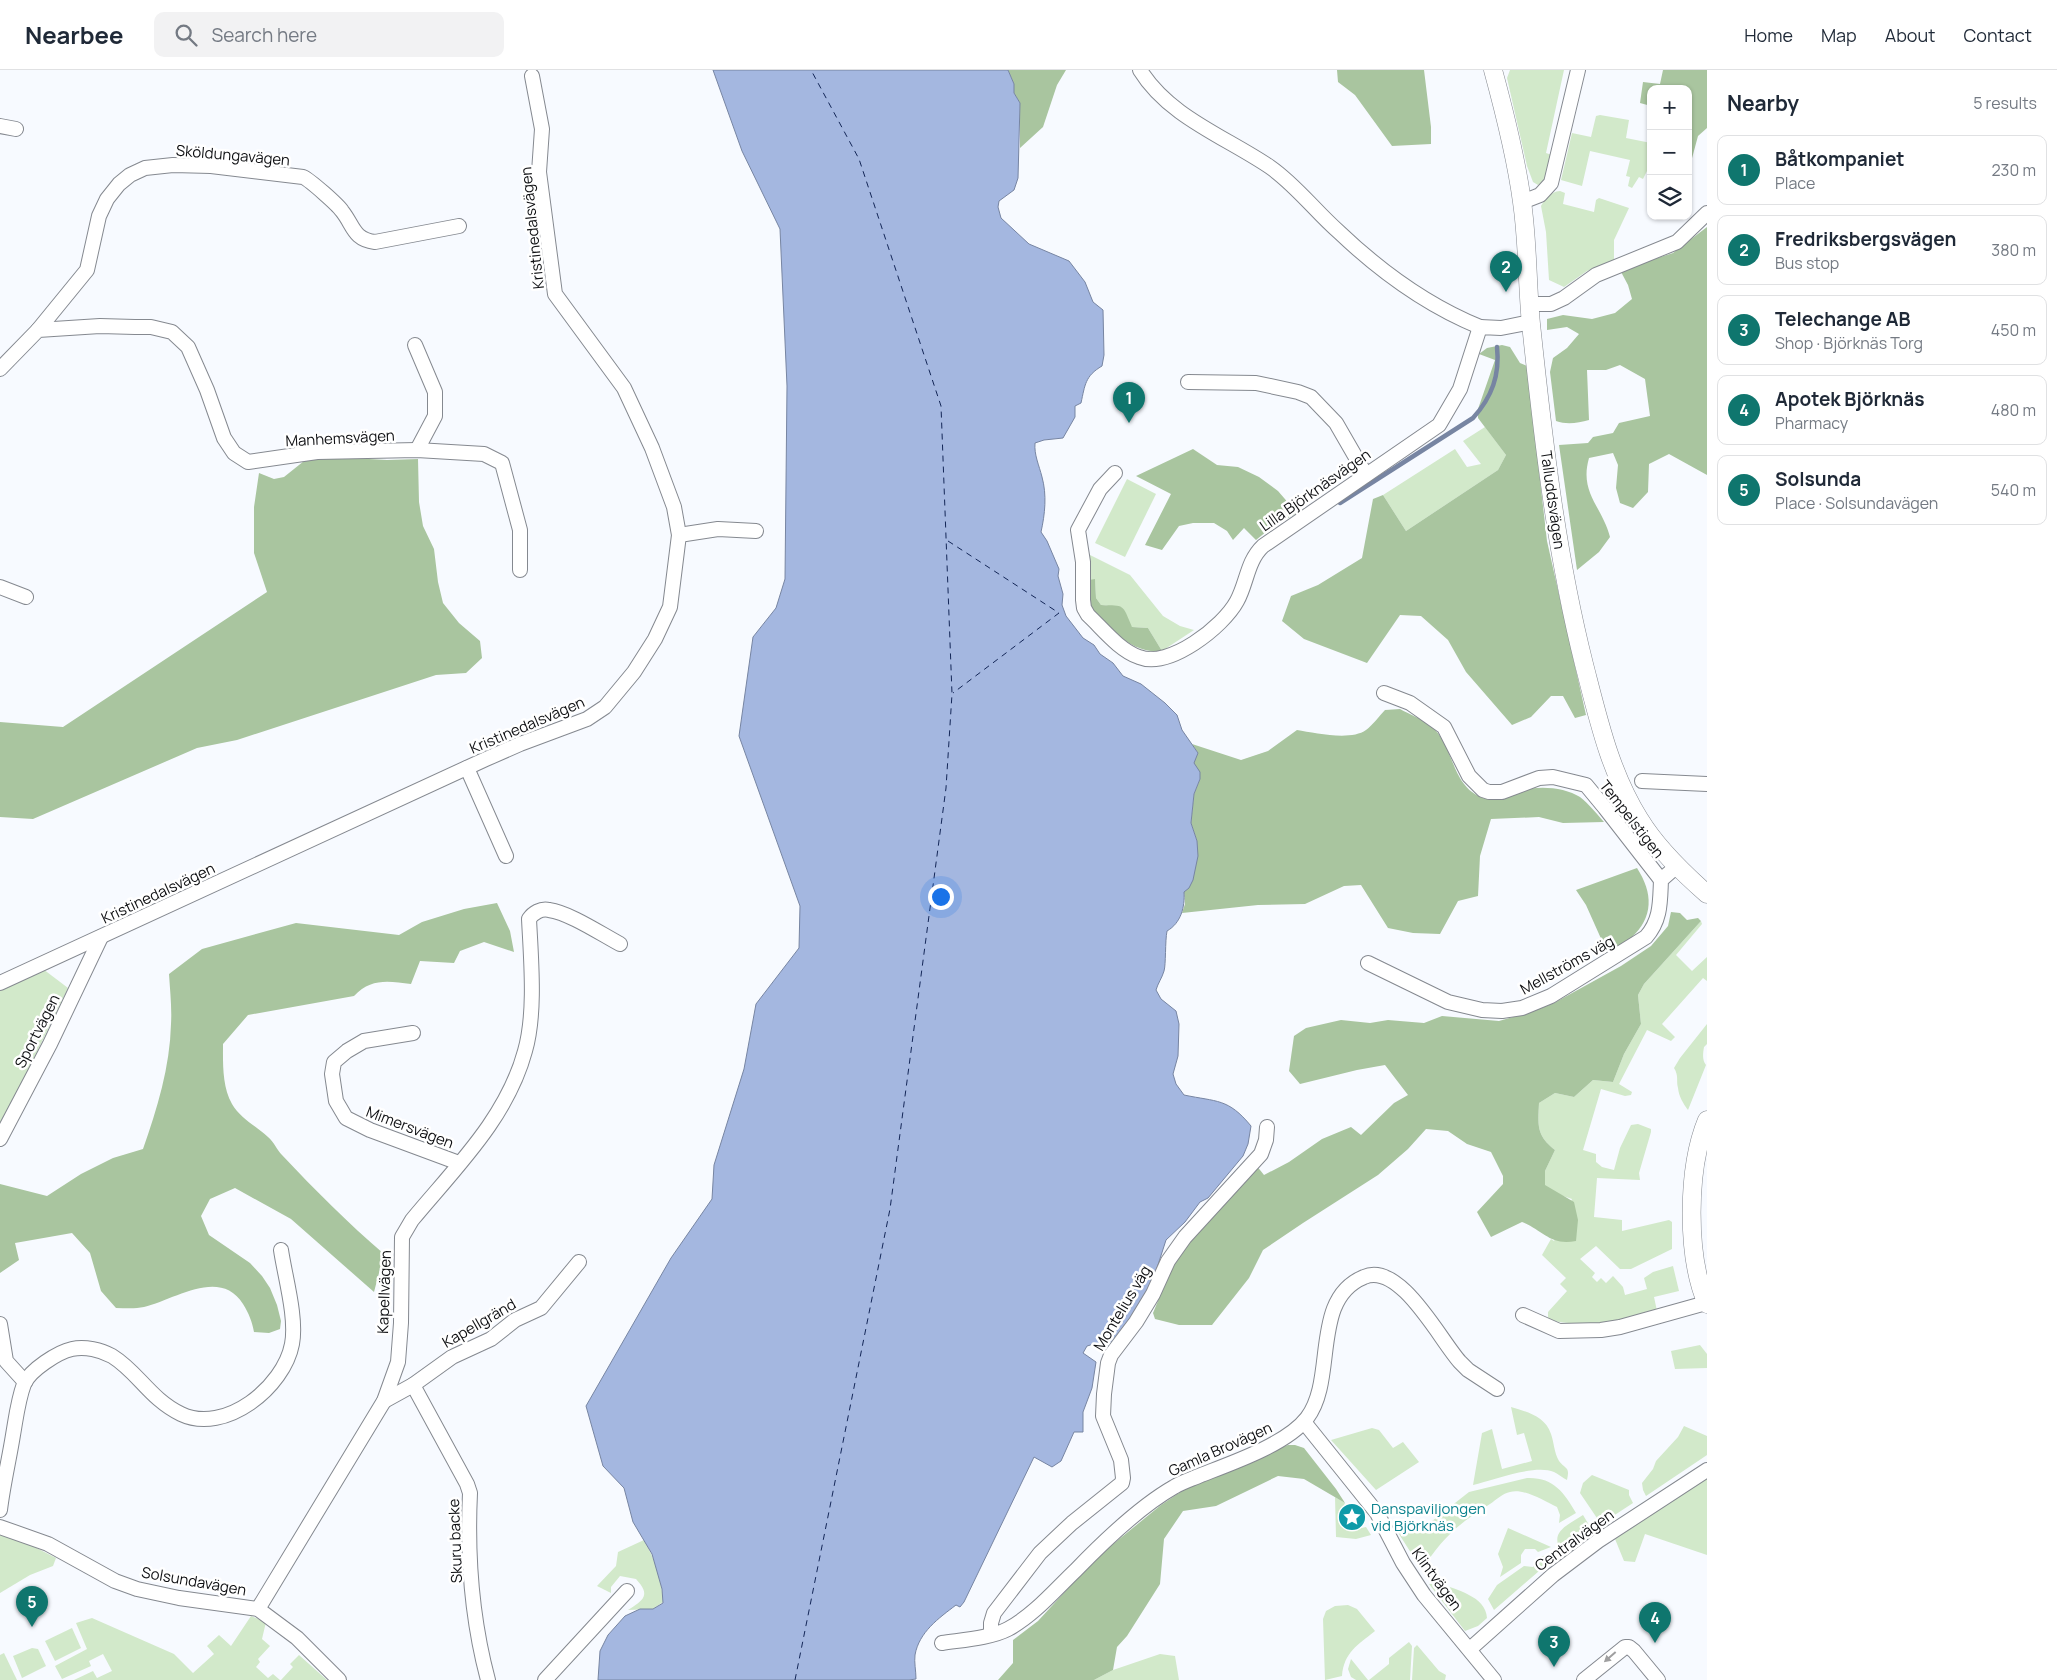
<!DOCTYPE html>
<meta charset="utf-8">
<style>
:root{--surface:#fff;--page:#f2f2f3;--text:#1f2937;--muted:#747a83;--line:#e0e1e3;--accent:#0f766e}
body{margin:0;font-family:Manrope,sans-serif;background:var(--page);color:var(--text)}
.controls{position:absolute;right:15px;top:15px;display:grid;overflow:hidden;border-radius:10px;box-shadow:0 1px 4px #0004}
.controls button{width:45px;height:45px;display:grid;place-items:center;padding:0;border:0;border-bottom:1px solid var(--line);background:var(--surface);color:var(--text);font:25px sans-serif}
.you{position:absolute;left:940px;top:826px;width:18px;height:18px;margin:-12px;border:4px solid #fff;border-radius:50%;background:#1a73e8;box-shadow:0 0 0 8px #1a73e833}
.badge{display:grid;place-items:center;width:32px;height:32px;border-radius:50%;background:var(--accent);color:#fff;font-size:16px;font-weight:700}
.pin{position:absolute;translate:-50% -41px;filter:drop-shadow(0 1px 2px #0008)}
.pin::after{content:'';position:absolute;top:26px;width:18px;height:15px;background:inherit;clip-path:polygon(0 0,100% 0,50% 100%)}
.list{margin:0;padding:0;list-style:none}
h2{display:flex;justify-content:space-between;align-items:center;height:65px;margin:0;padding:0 20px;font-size:21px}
h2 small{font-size:16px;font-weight:400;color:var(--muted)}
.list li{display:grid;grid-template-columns:32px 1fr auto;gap:15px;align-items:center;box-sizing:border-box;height:70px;margin:0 10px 10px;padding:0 10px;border:1px solid var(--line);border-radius:10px}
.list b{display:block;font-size:19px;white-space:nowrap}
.list p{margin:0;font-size:16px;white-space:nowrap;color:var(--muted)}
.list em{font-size:16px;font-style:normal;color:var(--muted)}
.icon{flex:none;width:28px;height:28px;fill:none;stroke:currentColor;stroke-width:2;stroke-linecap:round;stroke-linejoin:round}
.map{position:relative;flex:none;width:1707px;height:1610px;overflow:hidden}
header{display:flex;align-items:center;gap:30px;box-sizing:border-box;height:70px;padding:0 25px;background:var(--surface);border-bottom:1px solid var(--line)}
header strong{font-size:24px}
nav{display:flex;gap:28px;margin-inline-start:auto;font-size:18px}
.search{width:350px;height:45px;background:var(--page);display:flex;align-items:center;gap:12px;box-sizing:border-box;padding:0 18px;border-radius:10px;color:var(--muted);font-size:19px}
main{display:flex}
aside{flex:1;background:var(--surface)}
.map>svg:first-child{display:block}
.green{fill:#d2e9ca}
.forest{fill:#a9c59f}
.water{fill:#a4b7e0;stroke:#7785a2}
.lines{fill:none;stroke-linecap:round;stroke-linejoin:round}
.stream{stroke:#7785a2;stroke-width:4.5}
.ferry{stroke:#132657;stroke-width:1;stroke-dasharray:6 5;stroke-linecap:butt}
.minor-casing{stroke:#858990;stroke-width:16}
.tertiary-casing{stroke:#858990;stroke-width:19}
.minor{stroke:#fff;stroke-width:14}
.tertiary{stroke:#fff;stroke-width:18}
.oneway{fill:#9f9fa0}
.labels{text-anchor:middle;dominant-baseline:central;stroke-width:5;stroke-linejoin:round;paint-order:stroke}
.street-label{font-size:15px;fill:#0e0f12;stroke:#fff}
.culture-label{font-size:15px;fill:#0d838f;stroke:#fff;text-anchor:start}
</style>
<header>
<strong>Nearbee</strong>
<div class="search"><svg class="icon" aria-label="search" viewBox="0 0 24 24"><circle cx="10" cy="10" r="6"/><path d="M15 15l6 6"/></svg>Search here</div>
<nav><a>Home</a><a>Map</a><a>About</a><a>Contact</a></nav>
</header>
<main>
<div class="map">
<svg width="1707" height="1610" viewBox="0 0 1707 1610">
<rect width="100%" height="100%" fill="#f7faff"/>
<g class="green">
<path d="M1510,0H1564L1546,83L1552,85L1544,111L1538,115L1533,112L1527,96L1507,8Z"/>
<path d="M1600,45L1629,50L1626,68L1651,73V93L1643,109L1639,107L1632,118L1628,116L1630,107L1626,106L1630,90L1590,81L1582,116L1561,110L1572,63L1591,67L1596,46Z"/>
<path d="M1560,121L1565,123L1563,134L1594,142L1596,130L1599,128L1629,138L1614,170V190L1587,201L1564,217L1549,210L1546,162L1541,136C1546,128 1550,122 1560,121Z"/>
<path d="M1485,357L1506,385L1498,400L1406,461L1383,425L1455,379L1467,397L1481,394L1463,371Z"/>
<path d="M1127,409L1156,424L1125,487L1095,473Z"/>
<path d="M1088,484L1130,505L1163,546L1180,556L1194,560L1162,581L1148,558L1132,557L1107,535H1101L1096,528L1095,510H1089Z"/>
<path d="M1701,851L1702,854L1676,885L1692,901L1707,887V911L1703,908L1662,954L1675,967L1671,971L1647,960L1619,1014L1632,1022L1631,1025L1625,1026L1601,1019L1583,1080L1596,1084V1092L1602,1097L1614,1100L1620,1078L1631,1055L1638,1054L1651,1059V1062L1639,1103L1640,1110L1597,1108L1594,1147L1622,1150V1161L1669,1150L1672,1152V1179L1631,1199H1620L1596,1176L1580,1189L1595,1203L1592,1207L1597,1212L1601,1208L1606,1213L1613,1206L1623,1217L1625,1225L1647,1219L1644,1208L1653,1202L1673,1196L1679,1221L1654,1227L1657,1241C1621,1250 1586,1259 1550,1250L1548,1247V1242L1567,1221L1560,1214L1566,1208L1542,1185L1551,1169L1554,1171L1572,1129L1557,1124L1545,1116V1101L1555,1080C1536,1065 1538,1055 1539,1033L1555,1023L1574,1027L1593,1010L1613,1012L1624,984L1641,954L1638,925L1644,914Z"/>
<path d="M43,899L68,918L0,1058V919Z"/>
<path d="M1707,954V974L1704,977C1703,983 1702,990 1706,995L1688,1040C1683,1033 1679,1027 1678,1018C1676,1010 1679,1006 1674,998L1680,988Z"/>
<path d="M1700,1275L1707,1284V1298L1675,1299L1671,1281Z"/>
<path d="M1511,1337C1527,1342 1545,1346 1551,1364C1554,1372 1554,1383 1559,1391C1566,1400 1570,1396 1567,1410C1563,1408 1558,1404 1554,1402C1535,1394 1493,1410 1473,1415L1482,1363L1492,1359L1502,1399L1532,1391L1524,1363L1517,1365Z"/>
<path d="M1684,1356L1707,1366V1385L1646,1426L1643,1420L1642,1413L1653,1399L1656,1391L1678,1367Z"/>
<path d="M1372,1358L1379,1360L1393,1378L1403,1372L1419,1392L1376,1420L1331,1370Z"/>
<path d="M1592,1405L1629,1420V1425L1633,1433L1601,1454L1580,1423L1583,1413Z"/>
<path d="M1527,1408C1553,1407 1564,1422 1576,1443L1559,1453L1560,1445L1557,1437C1544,1431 1524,1418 1510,1422C1503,1423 1496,1430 1490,1434C1458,1454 1442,1468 1422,1500L1397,1461L1400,1459L1427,1455L1469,1422Z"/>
<path d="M1707,1408V1485L1645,1464L1635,1492L1624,1491L1615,1469Z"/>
<path d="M1335,1427L1345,1433C1341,1443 1345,1449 1350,1457L1357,1459L1366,1457L1371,1465L1356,1469L1336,1467Z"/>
<path d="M1583,1445L1592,1460L1562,1482C1548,1462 1568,1455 1583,1445Z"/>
<path d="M1508,1458L1551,1477L1538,1482L1535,1479H1525L1521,1485V1493L1500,1507L1503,1497L1498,1484Z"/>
<path d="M0,1465L23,1471L56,1488L53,1496L30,1505L0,1523Z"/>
<path d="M644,1470C655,1489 662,1511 663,1532L653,1539L628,1540C644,1530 651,1525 636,1509L620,1506L611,1517V1523L597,1516L616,1496L618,1482Z"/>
<path d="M1553,1483V1489L1494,1540L1488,1529L1497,1515L1524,1496L1533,1497L1540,1487Z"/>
<path d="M1439,1513C1456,1520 1486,1526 1487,1548L1478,1556L1465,1561L1429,1514Z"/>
<path d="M1348,1535L1357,1539L1375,1561C1358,1575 1344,1582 1342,1606L1325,1610L1323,1549L1326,1541L1335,1536Z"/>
<path d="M251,1546L266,1552L262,1569L270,1576L258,1589L260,1592L256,1597L268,1608L273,1604L280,1610H74L93,1601L97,1608L112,1601L103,1584L89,1591L91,1596L62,1609L55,1596L87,1579L76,1553L92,1548L174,1584L193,1603L214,1584L207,1576L219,1565L231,1576Z"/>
<path d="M72,1558L81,1578L55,1591L45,1571Z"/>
<path d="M1409,1572L1412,1576L1410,1610H1369L1389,1594V1588Z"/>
<path d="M1417,1575L1439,1601L1446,1605L1445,1610H1412L1414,1578Z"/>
<path d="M32,1578L38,1579L46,1596L22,1608L13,1586Z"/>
<path d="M4,1583L17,1610H0V1585Z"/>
<path d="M1160,1584L1175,1586L1179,1610H1094L1113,1600Z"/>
<path d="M299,1585L327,1610H281L293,1597L290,1594Z"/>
<path d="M1351,1589L1368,1610H1356L1351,1607L1348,1599Z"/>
</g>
<g class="forest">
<path d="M1008,0H1066L1057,15L1043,57L1020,78V33L1014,23V14Z"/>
<path d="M1337,0H1424L1431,57V74L1392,76L1355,25L1338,12Z"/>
<path d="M1663,0H1707V58L1698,66L1688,103V19H1651V36L1640,33L1643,12L1660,14Z"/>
<path d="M1707,157V405L1669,384L1649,394L1648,422L1633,438L1620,433L1616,418L1618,395L1613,383L1589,388C1579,423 1602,436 1610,467L1599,482L1577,500L1559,375L1588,373L1593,367L1613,363L1619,353L1650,346L1645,309L1620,295L1606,300H1587L1589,350C1578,353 1567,355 1556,351L1550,302L1553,288L1567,278L1579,264L1567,257L1547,260V249L1563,245L1592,249L1615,243L1632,229L1628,215L1620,200L1673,183Z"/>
<path d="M1502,275L1510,277L1520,293L1527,296L1547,471L1586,645L1575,648L1563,626H1551L1531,647L1512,655L1466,602L1448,570L1421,546L1400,545L1367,593L1304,569L1282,551L1291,526L1318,515L1362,488L1373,429L1383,425L1406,461L1498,400L1506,385L1478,348V339L1495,290L1479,284L1487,278Z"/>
<path d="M1193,379L1217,395L1238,397L1259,407L1278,421L1297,443L1272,457L1256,470L1244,458L1233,470L1227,461L1214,453H1193L1179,456L1162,480L1145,475L1171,424L1136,406Z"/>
<path d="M333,387L387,390L418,389L419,432L423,456L434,479L438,512L443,533L459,553L480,571L482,588L466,603L436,605L237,670L197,678L33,749L0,747V652L63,657L267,522L254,483V437L259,403L274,409L284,407L304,391Z"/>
<path d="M1095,509L1096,528L1101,535C1125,536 1122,533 1132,557L1148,558L1162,581C1140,584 1121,569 1106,555C1102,552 1097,549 1094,545C1087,535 1089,522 1089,510Z"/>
<path d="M1400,639C1409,644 1422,649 1430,655C1455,675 1450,716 1483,728C1496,732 1509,725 1520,721C1537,715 1565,717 1580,727C1589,734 1597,744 1604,752L1563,753L1539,747L1491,749L1480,786L1478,826L1458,831L1440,864L1413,863L1388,858L1361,815L1344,816L1305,834L1258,835L1182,843L1185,834L1184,822L1197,771L1191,753L1194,724L1200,709L1193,693L1198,683L1192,674L1241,690L1268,681L1297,660C1315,663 1351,671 1366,660C1373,655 1379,646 1385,640Z"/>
<path d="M1637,798C1653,823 1654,847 1631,868C1625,874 1615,878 1607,882L1586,835L1576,820Z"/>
<path d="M497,833L510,861L514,882L484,872L460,881L454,893L420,891L411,914C388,911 371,908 354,926L248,945L223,974C223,993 222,1016 232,1034C240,1048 256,1056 268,1067C274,1072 277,1080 282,1085C315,1120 348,1153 384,1184L374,1222L291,1149L235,1118L210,1129L201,1146L209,1165L250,1193L262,1206L270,1218L277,1235L281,1251L280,1259L269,1263L254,1262C252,1251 249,1244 243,1234C220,1197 174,1230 144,1237C135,1239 125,1238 116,1238L101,1221L90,1183L72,1163L15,1173L19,1190L0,1203V1114L47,1126L81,1104L113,1088L143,1079C157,1039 170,997 171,954C172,938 170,920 169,904L202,879L296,853L399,865L422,852L464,839Z"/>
<path d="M1671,842L1680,843L1687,850L1698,848L1701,851L1644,914L1638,925L1641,954L1624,984L1613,1012L1593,1010L1574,1027L1555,1023L1539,1033C1538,1055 1536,1065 1555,1080L1545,1101V1115L1574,1132L1578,1150L1576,1171C1550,1176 1544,1161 1522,1152L1491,1167L1477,1142L1503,1114V1106L1491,1082L1467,1074L1448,1061L1426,1059L1408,1079L1378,1105L1303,1153L1263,1180L1249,1208L1212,1255H1179L1155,1249L1153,1243L1174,1192L1194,1163L1256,1095L1264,1105L1289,1092L1322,1069L1351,1057L1361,1065L1394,1033L1408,1025L1385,995L1357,1000L1300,1014L1289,1001L1294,966L1306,958L1341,950L1370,953L1388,950L1424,953L1442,946L1499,951L1534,941L1554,933L1621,896L1651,876L1668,856Z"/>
<path d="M1288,1375H1295L1304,1378L1336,1419L1345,1433L1304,1409L1278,1406L1216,1436L1183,1441L1164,1469L1160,1514L1127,1566L1117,1577L1113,1600L1094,1610H998L1013,1593V1570L1038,1551L1096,1488L1161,1435L1188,1417Z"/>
</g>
<path class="water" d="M713,0H1008L1014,14V23L1020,33L1018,108L1014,120L999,131L998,137L1001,148L1029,174L1069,191L1085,212L1093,232L1103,240L1104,285L1102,296C1085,306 1085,315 1081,333L1075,336V347L1063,368L1044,370L1035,373C1034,385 1039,395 1042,407C1047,425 1045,444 1041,462L1047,471L1059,499L1058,506L1063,524L1062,535L1066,546L1083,568L1094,575L1100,584L1113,593L1123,606L1141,614L1165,633L1177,645L1182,660L1198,683L1194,693L1200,702V709L1194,724L1191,753L1197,771L1198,786L1193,810L1189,818L1184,822C1185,837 1181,853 1167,861C1165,871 1166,895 1164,901C1162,908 1158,913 1156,920L1161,929L1176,941L1179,954L1178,986L1173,1004L1176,1014L1184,1025C1217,1032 1228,1028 1251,1056L1248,1074L1243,1086L1208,1128L1200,1132L1185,1152L1166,1170L1148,1226L1108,1281L1094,1274L1087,1276L1083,1283L1096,1292L1092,1318L1083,1342V1362H1074L1061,1391L1052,1397L1034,1387L964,1532L960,1537L956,1535C939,1548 919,1562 915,1585C914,1592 916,1601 916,1609L909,1610H598L600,1581L608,1565L625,1546L640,1539H653L663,1533L662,1519L652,1484L633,1452L624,1418L603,1396L586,1336L671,1188L712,1129L714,1095L744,999L756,934L799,878L800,836L739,666L753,567L776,538L785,509L787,316L780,159L742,81Z"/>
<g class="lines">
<path class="stream" d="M1340,433L1473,348C1492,327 1500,305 1497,277"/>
<g class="ferry">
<path d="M948,471L1059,543L953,623"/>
<path d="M795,1610L890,1139L946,718L952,624L941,336L859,89L811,0"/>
</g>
<defs>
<g id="minor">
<path d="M1140,0C1169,47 1226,67 1270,97C1296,115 1315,141 1339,162C1381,202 1426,235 1480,257"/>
<path d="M0,56L16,59"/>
<path d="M1522,132L1540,125L1551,113L1578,0"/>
<path d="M1530,234H1551L1564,228L1596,205L1677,172L1707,143"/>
<path d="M38,260L87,200L99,146L107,129L119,114L130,105L145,98L173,95L211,96L303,107C310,110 338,135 342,141C354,156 353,169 375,172L459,156"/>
<path d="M415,275L435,322V346L417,380"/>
<path d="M0,299L38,260L100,256L135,257H151L172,262L188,277L207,320L224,368L234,383L248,392L317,382L417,380L484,384L502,393L520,460V500"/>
<path d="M1188,312L1256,313L1298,322L1311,327L1336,353L1366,405"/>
<path d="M1115,403L1100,419L1078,460L1083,492V530L1084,538L1088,545C1103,559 1119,580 1139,587C1169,599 1223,557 1237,531C1247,513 1247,491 1263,476L1439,355L1460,319L1480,257L1501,258L1531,252"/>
<path d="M679,465L718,459L756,461"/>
<path d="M0,517L26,527"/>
<path d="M1384,623L1410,633L1444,657L1469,706L1483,720L1489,722H1502L1539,708L1553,707L1586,715L1605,738L1661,810"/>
<path d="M467,698L506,786"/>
<path d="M1642,711L1707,714"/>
<path d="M1368,893L1448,932L1482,940L1502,941L1522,938L1551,926L1646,867C1661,850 1660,832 1661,810L1677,796"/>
<path d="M0,913L486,689L520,674L587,649L605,637L634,602L655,569L670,537L679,465L674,437L652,378L624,318L555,224L539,102L542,59L532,6"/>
<path d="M413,963L364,971L347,981L334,992L332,1004L336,1031L346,1048L370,1060L459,1093"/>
<path d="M0,1069L50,974L101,867"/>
<path d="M1523,1245L1559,1261L1601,1260L1620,1257L1706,1233"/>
<path d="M0,1254L6,1291L25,1312"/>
<path d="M413,1315L467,1414L470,1423C467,1485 472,1550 488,1610"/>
<path d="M384,1331L413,1315L452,1287L491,1269L515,1250L541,1238L579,1192"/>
<path d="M1304,1352L1377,1443L1403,1493L1424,1525L1494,1610"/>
<path d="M0,1440C3,1415 9,1390 13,1365C16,1348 18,1330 24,1314C30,1300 58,1282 72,1279C85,1276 101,1280 112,1286C138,1302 150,1329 181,1344C225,1365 284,1317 292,1274C297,1248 285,1207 281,1180"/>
<path d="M0,1457L48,1474L115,1511L137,1519L179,1528L258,1539L297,1568L339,1610"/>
<path d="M258,1539L384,1331L398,1292L401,1253L402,1167L412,1150C455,1098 507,1048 525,981C536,943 531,889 529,849C533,843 541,838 549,840C570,843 601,864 620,874"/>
<path d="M991,1564V1553L994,1543L1040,1483L1072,1453L1122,1413L1123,1408L1121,1390L1103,1346L1104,1324L1108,1293L1111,1285L1136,1252L1153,1224L1168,1191L1185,1167L1261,1084L1266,1070L1267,1057"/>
<path d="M942,1573C961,1570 991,1568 1008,1559C1034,1545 1055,1520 1076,1500C1104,1471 1139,1437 1174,1417C1182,1412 1192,1409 1201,1405C1232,1393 1287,1374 1307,1348C1337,1309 1310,1229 1364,1207C1400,1191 1440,1270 1460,1292L1468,1300L1497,1319"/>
<path d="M1470,1579L1553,1505L1598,1471L1707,1400"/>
<path d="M545,1610L627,1521"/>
<path d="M1584,1610L1625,1577H1629L1634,1581L1658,1610"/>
</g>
<g id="tertiary">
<path d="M1493,0C1505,44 1516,87 1522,132C1528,173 1527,213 1531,254C1543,368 1556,483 1584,594C1598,648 1610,703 1640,750C1657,778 1682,802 1707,824"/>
<path d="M1707,1050C1687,1098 1686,1186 1707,1234"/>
</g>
</defs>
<use href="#minor" class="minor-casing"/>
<use href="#tertiary" class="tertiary-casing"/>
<use href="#minor" class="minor"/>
<use href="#tertiary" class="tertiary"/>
</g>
<defs><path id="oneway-solid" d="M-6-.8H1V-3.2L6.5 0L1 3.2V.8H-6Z" transform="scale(1.25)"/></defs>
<use class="oneway" href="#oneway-solid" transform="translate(1610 1587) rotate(139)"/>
<defs>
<symbol id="sight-disc" viewBox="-11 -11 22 22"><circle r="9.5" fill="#0f9aa8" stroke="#fff"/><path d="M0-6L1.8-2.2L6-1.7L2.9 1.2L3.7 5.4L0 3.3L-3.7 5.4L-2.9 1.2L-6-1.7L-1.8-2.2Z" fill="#fff"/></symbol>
</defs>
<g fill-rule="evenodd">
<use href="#sight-disc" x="1336" y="1431" width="32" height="32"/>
</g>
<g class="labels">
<g class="street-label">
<text transform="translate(233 85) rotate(5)">Sköldungavägen</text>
<text transform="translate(532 158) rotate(-96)">Kristinedalsvägen</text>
<text transform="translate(340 368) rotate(-3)">Manhemsvägen</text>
<text transform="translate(1315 420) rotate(-35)">Lilla Björknäsvägen</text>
<text transform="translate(1553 430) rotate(82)">Talluddsvägen</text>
<text transform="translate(527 655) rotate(-23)">Kristinedalsvägen</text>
<text transform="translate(1632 749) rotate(52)">Tempelstigen</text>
<text transform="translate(158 823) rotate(-25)">Kristinedalsvägen</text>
<text transform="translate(1567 895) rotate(-29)">Mellströms väg</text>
<text transform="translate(37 961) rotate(-63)">Sportvägen</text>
<text transform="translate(410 1057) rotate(21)">Mimersvägen</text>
<text transform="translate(384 1222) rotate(-88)">Kapellvägen</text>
<text transform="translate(1122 1238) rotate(-59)">Montelius väg</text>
<text transform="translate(479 1253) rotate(-30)">Kapellgränd</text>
<text transform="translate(1220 1379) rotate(-24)">Gamla Brovägen</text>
<text transform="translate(1574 1470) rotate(-36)">Centralvägen</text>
<text transform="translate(455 1471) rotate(-92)">Skuru backe</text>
<text transform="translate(1437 1509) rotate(54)">Klintvägen</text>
<text transform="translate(194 1511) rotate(10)">Solsundavägen</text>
</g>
<g class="culture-label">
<text x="1371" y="1438">Danspaviljongen<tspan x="1371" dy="17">vid Björknäs</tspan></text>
</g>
</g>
</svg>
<div class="controls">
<button>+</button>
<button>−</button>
<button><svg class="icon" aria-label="layers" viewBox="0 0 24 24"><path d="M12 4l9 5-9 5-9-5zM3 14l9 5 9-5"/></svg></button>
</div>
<div class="you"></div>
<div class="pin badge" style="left:1129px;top:353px">1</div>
<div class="pin badge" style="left:1506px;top:222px">2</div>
<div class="pin badge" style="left:1554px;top:1597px">3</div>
<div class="pin badge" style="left:1655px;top:1573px">4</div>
<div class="pin badge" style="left:32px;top:1557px">5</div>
</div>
<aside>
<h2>Nearby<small>5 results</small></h2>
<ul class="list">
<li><span class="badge">1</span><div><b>Båtkompaniet</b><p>Place</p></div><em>230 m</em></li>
<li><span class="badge">2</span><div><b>Fredriksbergsvägen</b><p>Bus stop</p></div><em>380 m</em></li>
<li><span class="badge">3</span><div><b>Telechange AB</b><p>Shop · Björknäs Torg</p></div><em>450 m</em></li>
<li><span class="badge">4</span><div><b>Apotek Björknäs</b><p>Pharmacy</p></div><em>480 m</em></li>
<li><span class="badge">5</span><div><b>Solsunda</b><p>Place · Solsundavägen</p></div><em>540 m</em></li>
</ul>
</aside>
</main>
